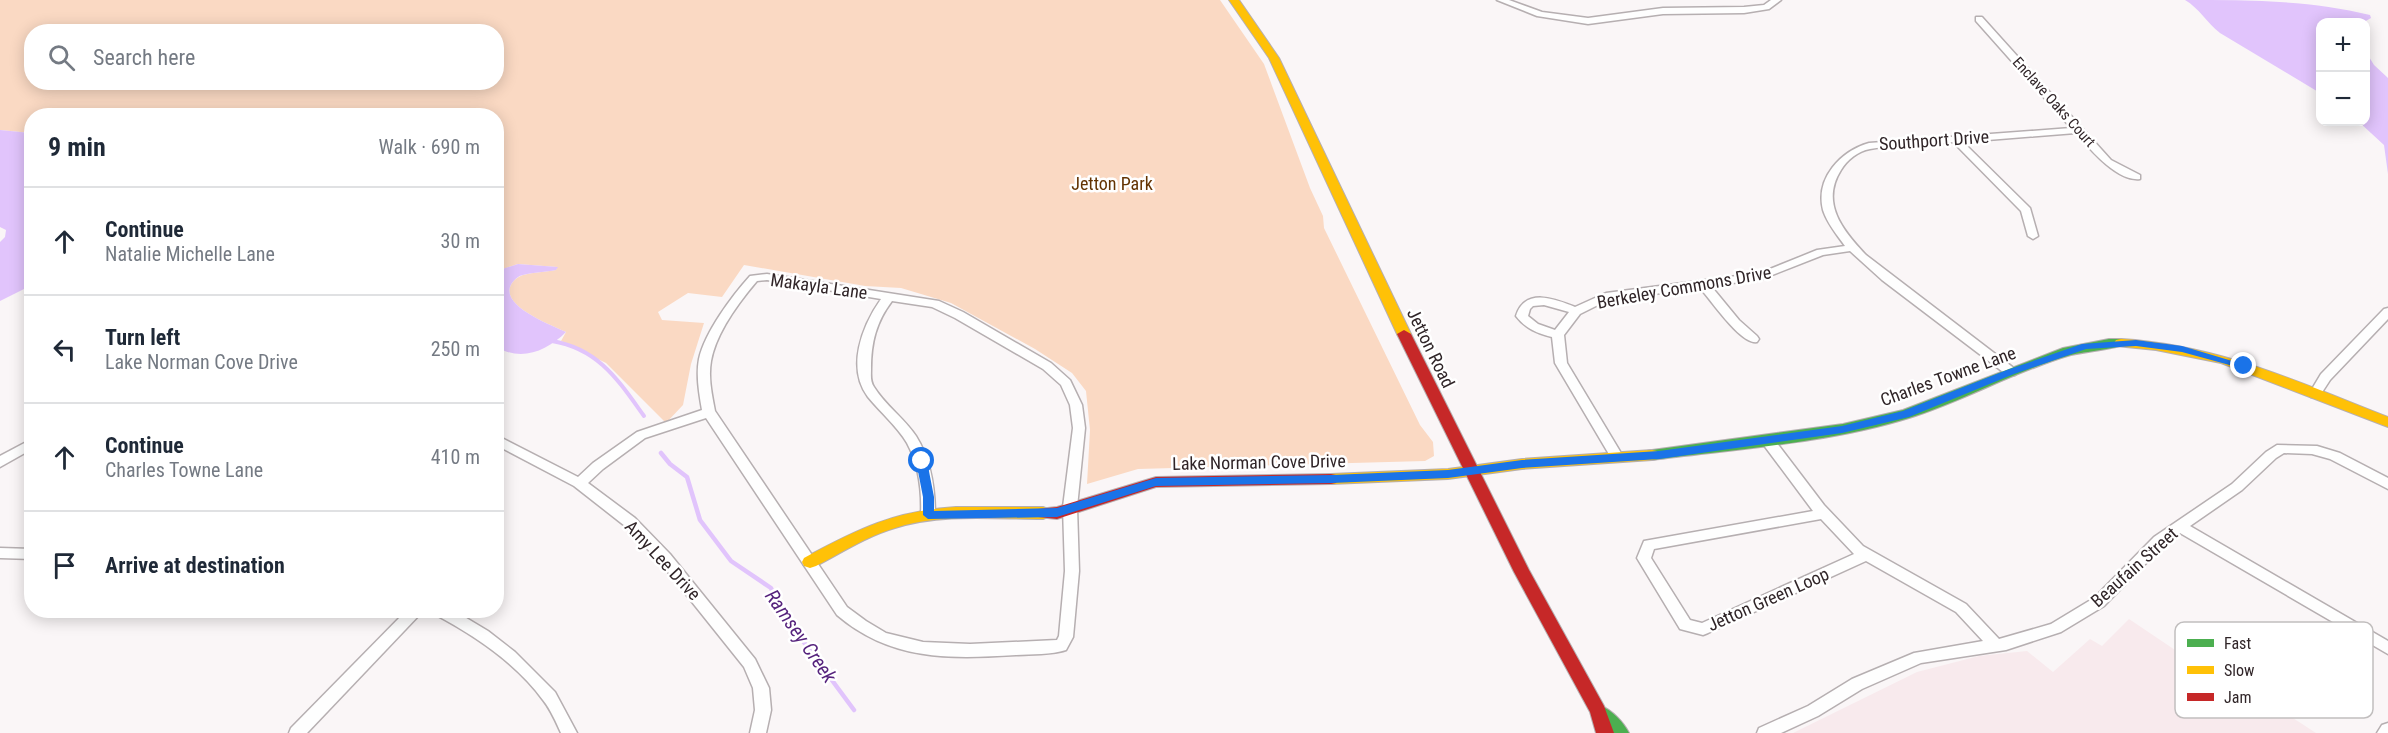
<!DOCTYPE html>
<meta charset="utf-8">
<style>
:root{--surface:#fff;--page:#f2f2f3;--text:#1f2937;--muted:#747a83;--line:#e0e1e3}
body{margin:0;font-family:"Roboto Condensed",sans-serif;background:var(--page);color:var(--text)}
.controls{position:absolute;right:18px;top:18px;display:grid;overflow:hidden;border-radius:12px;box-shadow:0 3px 15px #0003}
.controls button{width:54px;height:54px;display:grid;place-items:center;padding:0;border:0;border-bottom:2px solid var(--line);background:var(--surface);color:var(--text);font:30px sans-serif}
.stop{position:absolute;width:18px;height:18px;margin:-14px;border:4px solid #1a73e8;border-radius:50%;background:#fff}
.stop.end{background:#1a73e8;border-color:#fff;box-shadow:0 2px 6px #0008}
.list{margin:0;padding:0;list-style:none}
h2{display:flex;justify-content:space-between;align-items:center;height:78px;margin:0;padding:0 24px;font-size:26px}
h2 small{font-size:20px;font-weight:400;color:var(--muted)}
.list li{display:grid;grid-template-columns:39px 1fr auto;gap:18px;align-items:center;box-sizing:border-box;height:108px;padding:0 24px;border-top:2px solid var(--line)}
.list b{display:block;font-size:22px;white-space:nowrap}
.list p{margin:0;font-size:20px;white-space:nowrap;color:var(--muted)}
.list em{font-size:20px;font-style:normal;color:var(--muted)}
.icon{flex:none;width:33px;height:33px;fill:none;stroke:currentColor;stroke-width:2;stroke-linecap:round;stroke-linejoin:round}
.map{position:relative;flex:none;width:2388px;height:733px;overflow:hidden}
.search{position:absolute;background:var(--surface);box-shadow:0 3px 15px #0003;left:24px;top:24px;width:480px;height:66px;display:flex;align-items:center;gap:15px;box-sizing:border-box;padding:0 21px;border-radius:24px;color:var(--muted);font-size:22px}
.panel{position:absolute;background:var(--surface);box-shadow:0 3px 15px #0003;left:24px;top:108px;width:480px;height:510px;border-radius:24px}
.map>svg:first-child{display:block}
.built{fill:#f8eaed}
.green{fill:#fad9c3;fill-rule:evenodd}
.water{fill:#e1c4fc}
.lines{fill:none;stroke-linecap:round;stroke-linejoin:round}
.stream-far1{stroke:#e1c4fc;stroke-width:4}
.stream{stroke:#e1c4fc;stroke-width:4.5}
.street-casing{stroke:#b6afb1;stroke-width:3}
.fast-casing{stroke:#b6afb1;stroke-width:2}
.slow-casing{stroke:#b6afb1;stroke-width:2}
.jam-casing{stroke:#b6afb1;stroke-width:2}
.street{fill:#fefefe;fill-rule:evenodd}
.fast{fill:#4caf50;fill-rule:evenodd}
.slow{fill:#ffc107;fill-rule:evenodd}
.jam{fill:#c62828;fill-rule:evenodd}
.route{fill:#1a73e8}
.labels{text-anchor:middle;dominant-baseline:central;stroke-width:5;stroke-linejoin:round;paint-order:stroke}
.far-street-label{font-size:15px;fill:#302528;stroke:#fff}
.street-label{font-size:18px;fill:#302528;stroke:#fff}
.park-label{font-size:18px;fill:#633302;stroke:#fff}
.water-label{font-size:20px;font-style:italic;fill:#56237d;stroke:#fff}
.key{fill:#fff;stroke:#c1bebe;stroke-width:1.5}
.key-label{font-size:16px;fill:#302528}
</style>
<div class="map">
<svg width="2388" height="733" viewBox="0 0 2388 733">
<rect width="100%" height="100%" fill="#faf6f7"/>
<path class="built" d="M2129,619L2239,693L2245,687L2316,733H1793L1917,672L1979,656L2027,651L2053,672L2090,639L2102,646Z"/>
<path class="green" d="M0,0H1220L1264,64L1310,188L1323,216L1324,228L1420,425L1433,442L1434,456L1425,461L1138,469L1087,484L1090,430L1086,391L1072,373L1035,349L951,303L901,288L865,286L744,265L722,297L688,293L658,312L662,320L704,323L691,364L683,405L666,423L606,363L561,341L566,332C551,325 497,305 512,283C515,279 518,277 523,275C534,272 545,272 556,270L557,267L518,264L497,271L496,116H32L31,133L0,130ZM32,32H496V82H32Z"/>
<g class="water">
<path d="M2185,0C2246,0 2311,0 2370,15L2371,18L2364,22H2320V93L2220,33C2207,23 2199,8 2185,0Z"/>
<path d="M2366,52L2374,65L2388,78V174L2384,145L2359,122H2366Z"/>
<path d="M0,130L31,133L32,285L0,301V242L5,237L6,230L0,227Z"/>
<path d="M518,264L558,267L556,270C546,272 534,272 523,275C518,276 515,279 512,283C497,305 551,325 566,332C547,351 521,362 497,347L496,271Z"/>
</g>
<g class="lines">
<path class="stream-far1" d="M552,341C599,349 618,380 644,416"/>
<path class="stream" d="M661,453L670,464L687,477L700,520L731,561L771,588L780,610L854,710"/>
<defs>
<g id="street">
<path d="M1497,0H1509L1542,12L1588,18L1663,8L1744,7L1764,5L1771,0H1781L1769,9L1744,13L1663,14L1588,24L1537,16Z"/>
<path d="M1976,17H1982L2111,160L2140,175V179C2117,182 2089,148 2076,133L1963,142L2030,208L2038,236L2033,239L2028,236L2021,211L1953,142C1927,145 1896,144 1870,149C1858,151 1847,160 1841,170C1820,203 1843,231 1866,255L2015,369L2017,372L2015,375H2007L1882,280L1850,251L1823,255L1762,279L1711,286L1739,320L1757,336L1759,339L1757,342C1741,345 1711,300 1700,288L1608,300L1580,314L1564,335L1567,363L1624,458L1623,461H1613L1555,363L1552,337C1537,333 1526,329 1516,316C1525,287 1555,299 1575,307L1606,293L1760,273L1817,250L1845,246C1837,235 1827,223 1823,210C1815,178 1841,151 1869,143L2071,128L1976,21ZM1544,305L1569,312L1555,330L1538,324L1528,316L1530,309L1533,306Z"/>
<path d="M767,274L939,301L963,312L1051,363L1070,380L1082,405L1085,428L1077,507L1079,571L1073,637L1066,650C1051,655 1032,654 1016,655C949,659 891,661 837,615L706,418L645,438L603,469L588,483L635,518L670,554L755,659L769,688L771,710L766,733H750L755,710L753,688L744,667L660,562L625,526L574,486L496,445V435L578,477L593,463L637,432L702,410C699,393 696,375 699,359C705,332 732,296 750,276ZM767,280L881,299C862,326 846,368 868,397C881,413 897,426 907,443C919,465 922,490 921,515L923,519H933L935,515C935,487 931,460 916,436C904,418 885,405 874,387C870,381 871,376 871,369C871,343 876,322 892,301L932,307L955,318L1043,369L1061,385L1070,405L1073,428L1063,507L1065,571L1059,636L1057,640L970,644L923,642L886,633L866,621L847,607L715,411C712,395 708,378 711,361C716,333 739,302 757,281Z"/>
<path d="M2388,308V319L2330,380L2319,397H2311L2309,394L2321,374L2384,309Z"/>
<path d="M1768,436L1773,438L1824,505L1863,546L1966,604L1999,639L2051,624L2094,598L2154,537L2232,484L2266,452L2277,445L2317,446L2340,453L2388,478V489L2330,459L2312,454L2284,453L2276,458L2242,490L2190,526L2388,641V654L2180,533L2164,545L2104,606L2061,632L2006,650L1921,663L1862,689L1818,716L1781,733H1757L1759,728L1808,706L1852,679L1914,653L1983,641L1956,612L1866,561L1708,633L1703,635L1680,629L1637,558L1644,541L1813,511L1763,444L1762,441L1763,438ZM1821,519L1854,554L1702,623L1690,620L1651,558L1654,549Z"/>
<path d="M32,439V449L0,467V456Z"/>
<path d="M0,548L32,549V559L0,558Z"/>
<path d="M407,610H424L307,733H289L291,728Z"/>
<path d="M432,610H453L488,631L515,652L555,692L577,733H561C556,722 551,710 543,700C516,663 474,635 434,614Z"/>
<path d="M2388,723V733H2377L2382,725Z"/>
</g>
<g id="fast">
<path d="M2109,339H2121L2128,343C2123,348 2082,352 2071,355C2015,371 1964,401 1909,418C1829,443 1736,449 1652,460L1647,459L1645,455L1647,451L1652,450L1843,424L1903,410L2063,348Z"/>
<path d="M1601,706C1612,710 1624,723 1629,733H1608L1592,714L1595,709Z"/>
</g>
<g id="slow">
<path d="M1229,0H1239L1279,58L1411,334L1409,337H1399L1397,334L1269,58Z"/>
<path d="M2121,339C2219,345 2298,382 2388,417V427L2221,363L2156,350L2116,346L2114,343L2116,340Z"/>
<path d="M1652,450L1657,451L1659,455L1657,459L1652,460L1522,469L1448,479L1331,484L1326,483L1324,479L1326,475L1331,474L1448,469L1522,459Z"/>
<path d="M956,507H1043L1048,509L1051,513L1048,517L1043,519C994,519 942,513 895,528C867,536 841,553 816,566L810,568L804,566L802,562L804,558C858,529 894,511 956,507Z"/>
</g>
<g id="jam">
<path d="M1404,330L1411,334L1529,570L1604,706L1614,733H1596L1590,712L1514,572L1397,334Z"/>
<path d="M1331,474L1336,475L1338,479L1336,483L1331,484L1156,487L1057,519L1038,517L1035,513L1038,509L1057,507L1156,477Z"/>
</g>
</defs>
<use href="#street" class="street-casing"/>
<use href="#fast" class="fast-casing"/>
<use href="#slow" class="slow-casing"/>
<use href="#jam" class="jam-casing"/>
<use href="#street" class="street"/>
<use href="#fast" class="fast"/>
<use href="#slow" class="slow"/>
<use href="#jam" class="jam"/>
</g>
<path class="route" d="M2136,340L2182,346L2249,366L2244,369L2182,352L2136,346L2086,349L2014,374L1909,417L1842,433L1659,459L1522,468L1448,478L1332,483L1156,486L1057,517L928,519L923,515V497L916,461L922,457L927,461L934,497V511L1057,508L1156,478L1332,475L1448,470L1522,460L1659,451L1842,426L1903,411L2007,370L2082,344Z"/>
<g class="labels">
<g class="far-street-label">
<text transform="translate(2054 102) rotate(48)">Enclave Oaks Court</text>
</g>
<g class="street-label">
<text transform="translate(1934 140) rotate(-4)">Southport Drive</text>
<text transform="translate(819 286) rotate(8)">Makayla Lane</text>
<text transform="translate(1684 287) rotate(-10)">Berkeley Commons Drive</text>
<text transform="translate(1431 348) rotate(64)">Jetton Road</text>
<text transform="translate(1948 376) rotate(-20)">Charles Towne Lane</text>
<text transform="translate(1259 462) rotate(-1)">Lake Norman Cove Drive</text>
<text transform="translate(663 560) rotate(47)">Amy Lee Drive</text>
<text transform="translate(2134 567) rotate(-42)">Beaufain Street</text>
<text transform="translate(1768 599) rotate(-24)">Jetton Green Loop</text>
</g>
<g class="park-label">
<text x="1112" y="183">Jetton Park</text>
</g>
<g class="water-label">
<text transform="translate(801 636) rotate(55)">Ramsey Creek</text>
</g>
</g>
<rect x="2175" y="622" width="198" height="96" rx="9" class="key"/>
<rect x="2187" y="639" width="27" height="8" fill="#4caf50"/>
<rect x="2187" y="666" width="27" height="8" fill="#ffc107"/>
<rect x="2187" y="693" width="27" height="8" fill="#c62828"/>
<g class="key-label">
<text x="2224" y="649">Fast</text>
<text x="2224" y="676">Slow</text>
<text x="2224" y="703">Jam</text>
</g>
</svg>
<div class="controls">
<button>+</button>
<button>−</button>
</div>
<div class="stop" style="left:922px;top:461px"></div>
<div class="stop end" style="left:2244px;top:366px"></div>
<div class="search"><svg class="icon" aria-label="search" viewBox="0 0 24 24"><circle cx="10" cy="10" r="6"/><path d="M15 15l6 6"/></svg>Search here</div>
<section class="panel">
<h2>9 min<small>Walk · 690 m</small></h2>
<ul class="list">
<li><svg class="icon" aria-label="ahead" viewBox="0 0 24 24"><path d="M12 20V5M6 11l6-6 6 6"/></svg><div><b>Continue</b><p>Natalie Michelle Lane</p></div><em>30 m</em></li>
<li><svg class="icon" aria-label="left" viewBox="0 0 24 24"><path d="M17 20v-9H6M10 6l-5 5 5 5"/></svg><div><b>Turn left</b><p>Lake Norman Cove Drive</p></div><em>250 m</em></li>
<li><svg class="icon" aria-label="ahead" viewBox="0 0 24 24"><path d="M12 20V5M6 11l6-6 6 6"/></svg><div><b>Continue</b><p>Charles Towne Lane</p></div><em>410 m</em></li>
<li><svg class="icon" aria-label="arrive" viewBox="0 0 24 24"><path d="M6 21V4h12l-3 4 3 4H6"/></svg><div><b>Arrive at destination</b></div></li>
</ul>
</section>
</div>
